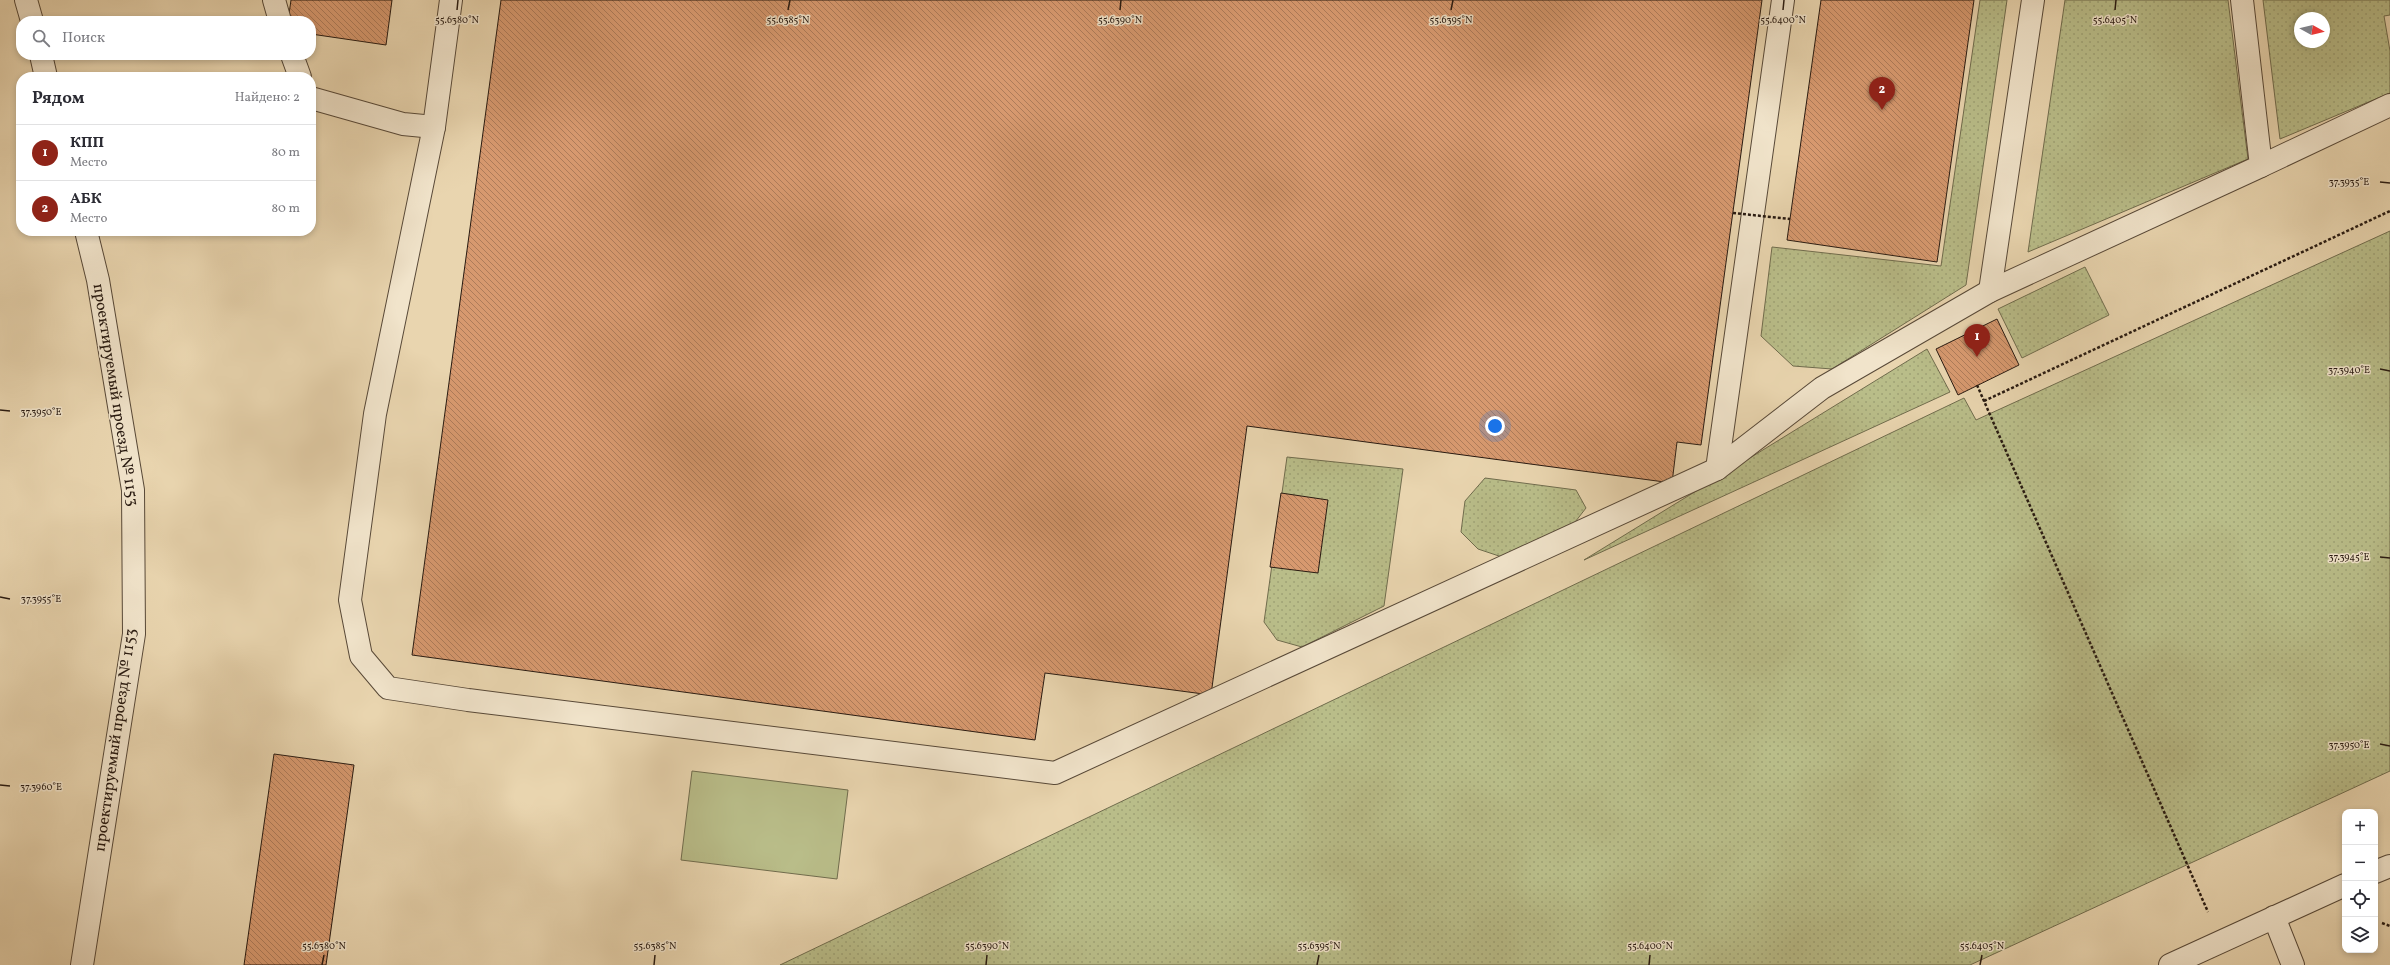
<!DOCTYPE html>
<html lang="ru">
<meta charset="utf-8">
<style>
:root{--surface:#fff;--page:#f7f7f7;--text:#2b2b33;--muted:#7c7c81;--line:#e1e1e2;--accent:#8f2418}
body{margin:0;font-family:Vollkorn,serif;background:var(--page);color:var(--text)}
.controls{position:absolute;right:12px;bottom:12px;display:grid;overflow:hidden;border-radius:8px;box-shadow:0 2px 6px #0003}
.controls button{width:36px;height:36px;display:grid;place-items:center;padding:0;border:0;border-bottom:1px solid var(--line);background:var(--surface);color:var(--text);font:20px sans-serif}
.compass{position:absolute;left:2294px;top:12px;width:36px;height:36px;border-radius:50%;background:var(--surface);box-shadow:0 2px 6px #0003;rotate:98deg}
.you{position:absolute;left:1495px;top:426px;width:14px;height:14px;margin:-10px;border:3px solid #fff;border-radius:50%;background:#1a73e8;box-shadow:0 0 0 6px #1a73e833}
.badge{display:grid;place-items:center;width:26px;height:26px;border-radius:50%;background:var(--accent);color:#fff;font-size:13px;font-weight:700}
.pin{position:absolute;translate:-50% -33px;filter:drop-shadow(0 1px 2px #0008)}
.pin::after{content:'';position:absolute;top:21px;width:14px;height:12px;background:inherit;clip-path:polygon(0 0,100% 0,50% 100%)}
.list{margin:0;padding:0;list-style:none}
h2{display:flex;justify-content:space-between;align-items:center;height:52px;margin:0;padding:0 16px;font-size:17px}
h2 small{font-size:13px;font-weight:400;color:var(--muted)}
.list li{display:grid;grid-template-columns:26px 1fr auto;gap:12px;align-items:center;box-sizing:border-box;height:56px;padding:0 16px;border-top:1px solid var(--line)}
.list b{display:block;font-size:15px;white-space:nowrap}
.list p{margin:0;font-size:13px;white-space:nowrap;color:var(--muted)}
.list em{font-size:13px;font-style:normal;color:var(--muted)}
.icon{flex:none;width:22px;height:22px;fill:none;stroke:currentColor;stroke-width:2;stroke-linecap:round;stroke-linejoin:round}
.map{position:relative;flex:none;width:2390px;height:965px;overflow:hidden}
.search{position:absolute;background:var(--surface);box-shadow:0 2px 6px #0003;left:16px;top:16px;width:300px;height:44px;display:flex;align-items:center;gap:10px;box-sizing:border-box;padding:0 14px;border-radius:16px;color:var(--muted);font-size:15px}
.panel{position:absolute;background:var(--surface);box-shadow:0 2px 6px #0003;left:16px;top:72px;width:300px;height:164px;border-radius:16px}
.map>svg:first-child{display:block}
.grass{fill:url(#grass-dots);stroke:#706c4d;fill-rule:evenodd}
.pitch{fill:#b9bd89;stroke:#706c4d}
.building{fill:url(#building-back-hatch);stroke:#281a11}
.lines{fill:none;stroke-linecap:round;stroke-linejoin:round}
.minor-casing{stroke:#584938;stroke-width:24}
.path{stroke:#281a11;stroke-width:2.5;stroke-dasharray:3 2;stroke-linecap:butt}
.minor{stroke:#f1e4cb;stroke-width:22}
.path-bridge{stroke:#281a11;stroke-width:2.5;stroke-dasharray:3 2;stroke-linecap:butt}
.ticks{fill:none;stroke:#281a11;stroke-width:1.5}
.labels{text-anchor:middle;dominant-baseline:central;stroke-width:3;stroke-linejoin:round;paint-order:stroke}
.street-label{font-size:16px;fill:#281a11;stroke:#f1e4cb}
.ticks-label{font-size:10px;text-anchor:middle;fill:#281a11;stroke:#f1e4cb;stroke-width:3;stroke-linejoin:round;paint-order:stroke}
</style>
<div class="map">
<svg width="2390" height="965" viewBox="0 0 2390 965">
<defs>
<pattern id="grass-dots" width="8" height="8" patternUnits="userSpaceOnUse"><rect width="8" height="8" fill="#b9bd89"/><path d="M2 2h.1M6 6h.1" fill="none" stroke="#9fa275" stroke-width="1.8" stroke-linecap="round"/></pattern>
<pattern id="building-back-hatch" width="6" height="6" patternUnits="userSpaceOnUse"><rect width="6" height="6" fill="#d7996f"/><path d="M-1 5l2 2M0 0l6 6M5-1l2 2" fill="none" stroke="#ae7c5a"/></pattern>
</defs>
<rect width="100%" height="100%" fill="#e9d5af"/>
<filter id="stains"><feTurbulence type="fractalNoise" baseFrequency=".005" numOctaves="4"/><feColorMatrix values="0 0 0 0 .2 0 0 0 0 .09 0 0 0 0 .02 0 0 0 .5 -.17"/></filter>
<radialGradient id="worn" r=".72"><stop offset=".6" stop-color="#630" stop-opacity="0"/><stop offset="1" stop-color="#630" stop-opacity=".3"/></radialGradient>
<g class="grass">
<path d="M1980,0H2007L1966,285L1832,369L1793,366L1761,336L1772,247L1941,266Z"/>
<path d="M2065,0H2228L2248,159L2028,252Z"/>
<path d="M2263,0H2390V15L2384,16L2390,51V93L2280,139ZM2300,18H2324V42H2300Z"/>
<path d="M2390,231V771L1970,965H780L1964,398L1976,420Z"/>
<path d="M2085,267L2109,315L2022,358L1998,309Z"/>
<path d="M1927,349L1950,392L1584,560Z"/>
<path d="M1287,457L1403,469L1384,606L1302,647L1277,640L1264,622Z"/>
<path d="M1485,478L1576,490L1586,508L1572,526L1502,557L1478,549L1461,532L1465,501Z"/>
</g>
<path class="pitch" d="M692,771L848,790L837,879L681,860Z"/>
<g class="building">
<path d="M291,0H392L386,45L311,34V21H288Z"/>
<path d="M501,0H1762L1701,445L1677,442L1672,483L1247,426L1211,695L1045,673L1035,740L412,655Z"/>
<path d="M1821,0H1974L1937,262L1787,240Z"/>
<path d="M1997,319L2019,365L1958,395L1936,349Z"/>
<path d="M1281,493L1328,500L1318,573L1270,567Z"/>
<path d="M274,754L354,765L326,965H244Z"/>
</g>
<g class="lines">
<defs>
<g id="minor">
<path d="M26,0L32,21"/>
<path d="M274,0L280,21"/>
<path d="M451,0L434,127L375,414L350,600L361,656L388,688L468,700L1055,773L1717,469L1822,388L1990,291L2261,166L2242,0"/>
<path d="M41,55L46,77"/>
<path d="M292,55L300,77"/>
<path d="M311,98L403,124L434,127"/>
<path d="M2261,166L2390,105"/>
<path d="M1990,291L2033,0"/>
<path d="M1717,469L1783,0"/>
<path d="M2375,872L2390,866"/>
<path d="M2274,917L2293,965"/>
<path d="M82,965L134,634L133,490L98,280L86,231"/>
<path d="M2170,965L2345,885"/>
</g>
</defs>
<use href="#minor" class="minor-casing"/>
<g class="path">
<path d="M1977,385L2208,912"/>
<path d="M1984,401L2390,211"/>
<path d="M2382,923L2390,926"/>
</g>
<use href="#minor" class="minor"/>
<path class="path-bridge" d="M1733,213L1790,219"/>
</g>
<path class="ticks" d="M457,10L458,0M788,10L790,0M1120,10L1121,0M1451,10L1453,0M1783,10L1784,0M2115,10L2116,0M2380,182L2390,183M2380,369L2390,371M0,410L10,411M2380,557L2390,558M0,597L10,599M2380,744L2390,746M0,785L10,786M322,965L324,955M654,965L655,955M986,965L987,955M1317,965L1319,955M1649,965L1650,955M1980,965L1982,955"/>
<g class="labels">
<g class="street-label">
<text transform="translate(115 395) rotate(81)">проектируемый проезд № 1153</text>
<text transform="translate(116 740) rotate(-82)">проектируемый проезд № 1153</text>
</g>
</g>
<g class="ticks-label">
<text x="457" y="23">55.6380°N</text>
<text x="788" y="23">55.6385°N</text>
<text x="1120" y="23">55.6390°N</text>
<text x="1451" y="23">55.6395°N</text>
<text x="1783" y="23">55.6400°N</text>
<text x="2115" y="23">55.6405°N</text>
<text x="2349" y="185">37.3935°E</text>
<text x="2349" y="373">37.3940°E</text>
<text x="41" y="415">37.3950°E</text>
<text x="2349" y="560">37.3945°E</text>
<text x="41" y="602">37.3955°E</text>
<text x="2349" y="748">37.3950°E</text>
<text x="41" y="790">37.3960°E</text>
<text x="324" y="949">55.6380°N</text>
<text x="655" y="949">55.6385°N</text>
<text x="987" y="949">55.6390°N</text>
<text x="1319" y="949">55.6395°N</text>
<text x="1650" y="949">55.6400°N</text>
<text x="1982" y="949">55.6405°N</text>
</g>
<rect width="100%" height="100%" filter="url(#stains)"/>
<rect width="100%" height="100%" fill="url(#worn)"/>
</svg>
<div class="controls">
<button>+</button>
<button>−</button>
<button><svg class="icon" aria-label="locate" viewBox="0 0 24 24"><circle cx="12" cy="12" r="6"/><path d="M12 2v4M12 18v4M2 12h4M18 12h4"/></svg></button>
<button><svg class="icon" aria-label="layers" viewBox="0 0 24 24"><path d="M12 4l9 5-9 5-9-5zM3 14l9 5 9-5"/></svg></button>
</div>
<svg class="compass" viewBox="-18 -18 36 36"><path d="M0-13l5 13h-10z" fill="#e53935"/><path d="M0 13l5-13h-10z" fill="#7c7c81"/></svg>
<div class="you"></div>
<div class="pin badge" style="left:1977px;top:357px">1</div>
<div class="pin badge" style="left:1882px;top:110px">2</div>
<div class="search"><svg class="icon" aria-label="search" viewBox="0 0 24 24"><circle cx="10" cy="10" r="6"/><path d="M15 15l6 6"/></svg>Поиск</div>
<section class="panel">
<h2>Рядом<small>Найдено: 2</small></h2>
<ul class="list">
<li><span class="badge">1</span><div><b>КПП</b><p>Место</p></div><em>80 m</em></li>
<li><span class="badge">2</span><div><b>АБК</b><p>Место</p></div><em>80 m</em></li>
</ul>
</section>
</div>
